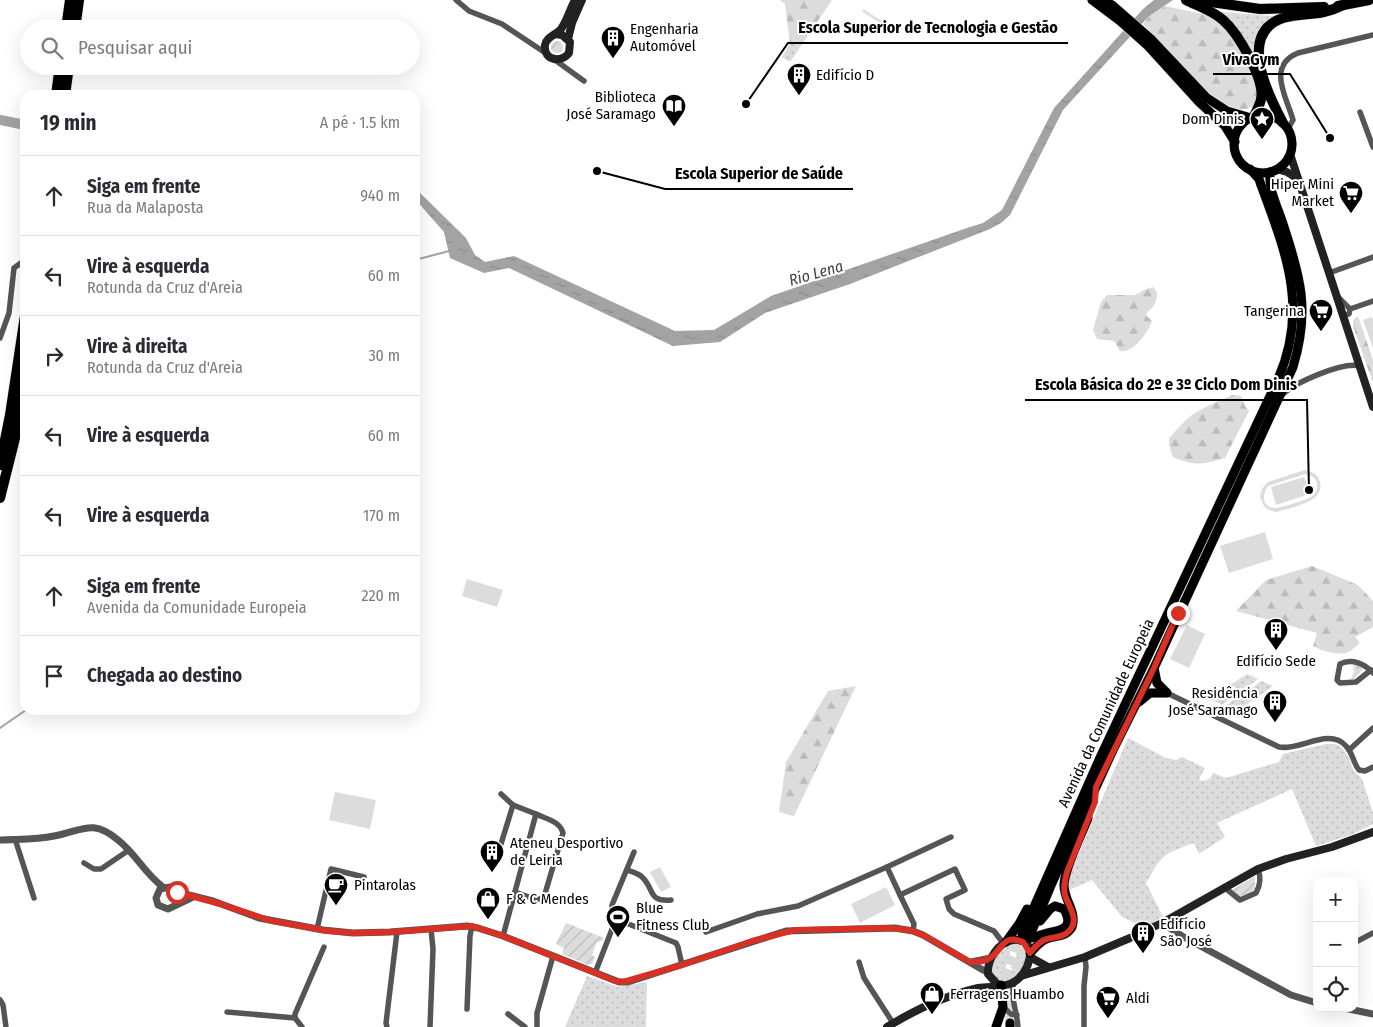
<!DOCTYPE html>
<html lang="pt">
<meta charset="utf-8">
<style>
:root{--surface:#fff;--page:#f2f2f3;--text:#2b2b33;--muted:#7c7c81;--line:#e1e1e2}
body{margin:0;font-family:"Fira Sans Condensed",sans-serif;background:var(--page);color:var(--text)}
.controls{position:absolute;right:15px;bottom:15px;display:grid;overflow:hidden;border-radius:10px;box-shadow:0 5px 20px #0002}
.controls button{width:45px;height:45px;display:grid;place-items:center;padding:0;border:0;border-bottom:1px solid var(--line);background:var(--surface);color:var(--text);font:25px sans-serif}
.stop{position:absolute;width:15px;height:15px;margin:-11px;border:4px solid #d93025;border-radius:50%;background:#fff}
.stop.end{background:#d93025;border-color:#fff;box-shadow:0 1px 5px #0008}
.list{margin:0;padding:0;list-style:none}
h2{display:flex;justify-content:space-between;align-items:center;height:65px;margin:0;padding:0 20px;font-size:21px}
h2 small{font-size:16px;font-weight:400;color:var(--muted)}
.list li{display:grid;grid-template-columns:32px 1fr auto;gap:15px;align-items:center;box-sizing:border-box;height:80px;padding:0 20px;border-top:1px solid var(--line)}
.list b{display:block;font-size:19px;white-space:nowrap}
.list p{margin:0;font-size:16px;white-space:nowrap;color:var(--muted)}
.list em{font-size:16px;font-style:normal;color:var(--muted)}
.icon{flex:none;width:28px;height:28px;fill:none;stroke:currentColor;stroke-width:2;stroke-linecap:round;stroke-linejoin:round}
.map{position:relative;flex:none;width:1373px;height:1027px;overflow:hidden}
.search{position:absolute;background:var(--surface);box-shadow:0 5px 20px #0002;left:20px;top:20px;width:400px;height:55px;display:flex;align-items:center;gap:12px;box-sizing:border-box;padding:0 18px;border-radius:28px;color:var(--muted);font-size:19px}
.panel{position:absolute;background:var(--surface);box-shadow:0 5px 20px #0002;left:20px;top:90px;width:400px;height:625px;border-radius:15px}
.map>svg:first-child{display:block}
.grass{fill:url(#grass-dots);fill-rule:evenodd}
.forest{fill:url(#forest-firs)}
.garden{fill:url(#garden-furrows)}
.pitch{fill:#dcdcdc;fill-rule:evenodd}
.water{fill:url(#water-ripples)}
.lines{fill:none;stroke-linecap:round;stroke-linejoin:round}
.stream{stroke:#a3a3a3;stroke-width:2}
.river{stroke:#a3a3a3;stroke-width:10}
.primary-tunnel{stroke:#d9d9d9;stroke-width:9;stroke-dasharray:9 4.5;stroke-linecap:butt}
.primary-casing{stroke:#dbdbdb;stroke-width:10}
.motorway-casing{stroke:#dbdbdb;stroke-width:11}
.minor{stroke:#555;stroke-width:5.5}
.tertiary{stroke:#555;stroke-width:7}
.secondary{stroke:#222;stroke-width:8}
.primary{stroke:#000;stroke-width:9}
.motorway{stroke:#000;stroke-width:10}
.route{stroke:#d93025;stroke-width:6}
.labels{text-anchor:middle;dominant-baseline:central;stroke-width:4;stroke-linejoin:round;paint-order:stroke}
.poi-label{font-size:15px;fill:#000;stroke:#fff;text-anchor:start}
.street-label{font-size:15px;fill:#000;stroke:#fff}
.water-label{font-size:16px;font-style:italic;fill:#444;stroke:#fff}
.leader{fill:none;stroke:#000;stroke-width:2}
.callout-dot{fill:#000;stroke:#fff;stroke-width:2}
.callout-label{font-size:16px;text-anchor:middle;font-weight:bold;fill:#000;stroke:#fff;stroke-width:4;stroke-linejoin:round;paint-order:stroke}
</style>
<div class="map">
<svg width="1373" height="1027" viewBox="0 0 1373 1027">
<defs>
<pattern id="grass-dots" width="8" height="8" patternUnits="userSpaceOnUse" patternTransform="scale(1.25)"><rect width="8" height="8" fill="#dcdcdc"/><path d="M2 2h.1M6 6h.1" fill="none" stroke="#bbb" stroke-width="1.8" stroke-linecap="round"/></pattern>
<pattern id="forest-firs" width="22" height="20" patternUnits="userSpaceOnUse" patternTransform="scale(1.25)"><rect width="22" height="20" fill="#dcdcdc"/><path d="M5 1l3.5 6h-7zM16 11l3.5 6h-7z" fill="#bbb"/></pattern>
<pattern id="garden-furrows" width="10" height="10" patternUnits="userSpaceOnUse" patternTransform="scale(1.25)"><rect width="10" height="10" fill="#dcdcdc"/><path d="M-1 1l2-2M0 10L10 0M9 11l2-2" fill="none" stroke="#bbb"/></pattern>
<pattern id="water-ripples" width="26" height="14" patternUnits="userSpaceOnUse" patternTransform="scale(1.25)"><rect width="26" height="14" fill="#a3a3a3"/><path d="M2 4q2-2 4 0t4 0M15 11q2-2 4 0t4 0" fill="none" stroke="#8b8b8b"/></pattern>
</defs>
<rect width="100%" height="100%" fill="#fff"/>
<g class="grass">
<path d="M863,9L897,31L896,33L863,12Z"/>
<path d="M1222,12L1273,16C1260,26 1252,38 1254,55L1237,28Z"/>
<path d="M790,44L797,52L791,61H788L782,57Z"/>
<path d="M1353,665L1360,666L1363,669L1354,679H1351L1354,672Z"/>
<path d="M1247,674L1258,679C1247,687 1243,692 1230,685Z"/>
<path d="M1261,681L1273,686L1256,698L1246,693Z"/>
<path d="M1228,687L1237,692V694L1222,705L1210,699Z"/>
<path d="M1239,696H1245L1253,700L1236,712L1225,706Z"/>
<path d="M1128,738L1166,758L1176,760L1182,757L1205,768L1199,779L1202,781L1210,779L1213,773L1226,778L1279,762L1283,754L1326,744H1335L1341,747L1348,756L1354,771L1362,779L1373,813V824L1351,835L1316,846L1292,789L1217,823L1225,837L1199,854L1194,843C1161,855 1163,854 1146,883L1163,917L1144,927L1122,917L1092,880L1067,891L1069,877L1072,869Z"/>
<path d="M1011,945C1042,945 1018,986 1001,981C997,980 995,976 992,973C991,961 999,950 1011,945ZM1011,951L1018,953L1011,973L1005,970Z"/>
<path d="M587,976L618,987L647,982L646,1027H565Z"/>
</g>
<g class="forest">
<path d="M780,0H832L797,52L790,44L785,4Z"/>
<path d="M1165,6L1203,14L1220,23L1243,49L1258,92L1255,105C1230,123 1195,78 1180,63C1168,50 1155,37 1143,24L1148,17Z"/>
<path d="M1153,287L1157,292C1157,301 1155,307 1147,312L1146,315L1152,321C1149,332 1132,354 1120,351L1114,341L1097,339L1093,330L1101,302L1107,295H1135L1144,290Z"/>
<path d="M1358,316L1373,360V383L1353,326V320Z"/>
<path d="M1232,395L1241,396L1245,406L1249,411L1225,458C1203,465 1194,466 1173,457L1169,445V438C1177,430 1185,419 1195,413C1206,406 1220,401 1232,395Z"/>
<path d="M1312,566L1358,585L1373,601V627L1355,637L1360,643C1357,645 1354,649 1350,651C1340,657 1322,651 1313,646L1317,633L1236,611L1266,580Z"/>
<path d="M856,686L794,816L779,812L786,762L828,691Z"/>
</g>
<g class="garden">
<circle cx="557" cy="47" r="6"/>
<path d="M1255,876V889L1249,894L1240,896L1232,890Z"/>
<path d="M566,923L604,938L602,941L597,942L592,955L595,957L592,964L588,965L562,954L564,948L556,944Z"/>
</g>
<g class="pitch">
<path d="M1372,317L1373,320V348L1363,320Z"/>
<path d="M1305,470C1312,472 1318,474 1320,482C1325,503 1291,507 1277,512C1267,511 1262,506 1260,496L1262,489L1268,482ZM1305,474C1311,475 1315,477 1317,483C1318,488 1316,494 1311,497C1306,500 1279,509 1273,508C1262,506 1262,494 1268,486Z"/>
<path d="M1304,477L1310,494L1276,505L1271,487Z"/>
<path d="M1265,532L1273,559L1229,573L1220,546Z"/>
<path d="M467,579L503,590L497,607L462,596Z"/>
<path d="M1187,625L1205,634L1189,668L1170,659Z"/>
<path d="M335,792L376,800L370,829L329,820Z"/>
<path d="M660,867L671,887L661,892L650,872Z"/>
<path d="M886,887L895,905L860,923L851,904Z"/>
</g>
<path class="water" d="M1154,0H1173L1148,17L1063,110L1010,215L1001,223L990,229L850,284L765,313L720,342L673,346L509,268L484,273L450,258L444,232L415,199V188L466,238L475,255L485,262L514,256L675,331L714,330L771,296L970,227L983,223L1002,210L1054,108L1143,9Z"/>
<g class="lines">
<g class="stream">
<path d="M415,260L449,251"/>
<path d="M0,728L26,710"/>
</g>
<path class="river" d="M0,120L25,125"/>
<g class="primary-tunnel">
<path d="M1003,991C1006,971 1013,953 1022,934"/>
<path d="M1010,1023C1008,987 1012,970 1029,938"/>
</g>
<defs>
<g id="primary">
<path d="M1092,0L1120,21L1148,46L1199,102L1225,126L1235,142"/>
<path d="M1103,0L1112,5L1152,40L1207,98L1227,111L1251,118"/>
<circle cx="1263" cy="144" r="29"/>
<path d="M1154,668L1157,683L1166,692"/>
<path d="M1139,702L1150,693H1167"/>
<path d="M1031,933L1052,883L1113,750L1154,668L1293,367C1310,311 1301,278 1283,224C1278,208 1268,189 1270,172"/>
<path d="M1022,934L1099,760L1278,379C1309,308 1286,253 1261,185L1259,179L1250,169"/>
<path d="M1020,940C1028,939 1036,937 1044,934C1057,930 1076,931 1064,909L1055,906L1050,909L1040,921"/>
<path d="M1006,942L1019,924L1027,909"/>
<path d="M1030,953C1035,948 1039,942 1046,939C1057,935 1065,938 1072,927C1077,911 1064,901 1064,885C1065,867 1081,836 1088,818"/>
<path d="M1010,1023V1027"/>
<path d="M996,1027L1003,1007L1001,985"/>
</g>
<g id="motorway">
<path d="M1186,0C1198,6 1213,11 1223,20C1238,33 1265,79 1261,99C1260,105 1256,111 1254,117"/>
<path d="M1197,0L1260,9L1324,7"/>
<path d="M1338,6L1369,0"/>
<path d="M66,29L70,0"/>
<path d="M75,29L79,0"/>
<path d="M56,95L60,66"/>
<path d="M65,95L69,66"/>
<path d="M1283,123C1268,95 1237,33 1283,18C1305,12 1320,17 1343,5"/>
<path d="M0,465L10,415L25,316"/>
<path d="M0,498L16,434L25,377"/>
</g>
</defs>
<use href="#primary" class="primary-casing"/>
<use href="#motorway" class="motorway-casing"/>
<g class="minor">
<path d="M456,0L469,11L502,24L547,54"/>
<path d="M555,60L584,81"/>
<path d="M1360,112L1373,147"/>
<path d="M1288,129L1293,120C1287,98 1266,66 1298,53L1373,35"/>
<path d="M1329,273L1373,257"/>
<path d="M1337,296L1350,309L1349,314L1343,316"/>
<path d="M1350,309L1373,301"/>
<path d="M0,338L9,313L14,268L25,260"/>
<path d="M1282,395C1294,383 1343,361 1360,366"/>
<path d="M1371,670L1356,682L1340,683L1337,680L1340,664C1352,658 1365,664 1373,673"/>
<path d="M1167,693L1279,747C1300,751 1329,727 1346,746C1353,753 1353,763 1359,770L1365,771L1373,767"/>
<path d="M1349,750L1373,728"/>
<path d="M501,794L513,805L536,814L503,936"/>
<path d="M15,839L34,898"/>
<path d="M501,844L513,805"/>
<path d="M84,863L94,869H101L129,850"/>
<path d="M627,870C632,872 638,873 642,877C655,889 647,902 671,900"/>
<path d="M1224,887L1240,900L1256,893C1260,886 1261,877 1258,869"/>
<path d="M515,892L537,900L544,897L563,833C560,821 546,819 536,814"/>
<path d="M900,895L887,867L951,837"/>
<path d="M616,919L676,943L678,947L682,965"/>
<path d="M317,929L331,869L364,877"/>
<path d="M913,931L914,924L900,895L955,869L965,890L946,899L949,909L954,914L994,931L1003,943"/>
<path d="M706,932L757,914L798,906L887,867"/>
<path d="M1354,943L1373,933"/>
<path d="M859,962L864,978L893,1023"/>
<path d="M595,973L616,919L613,914L612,905L634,852"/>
<path d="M1014,982C1010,998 1017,1011 1018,1027"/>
<path d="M0,1000L3,1005L6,1027"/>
<path d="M1003,1007L1011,1014L1017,1015"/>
<path d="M467,1009L470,936L472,926"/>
<path d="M227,1012L295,1018"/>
<path d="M508,1014L525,1027"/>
<path d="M302,1027L295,1018V1014L324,947"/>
<path d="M387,1027L386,1023L397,932"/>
<path d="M430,1027L433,949L431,929"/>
<path d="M537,1027V1013L553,956"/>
<path d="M1084,1027V986L1086,967L1085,957"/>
</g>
<g class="tertiary">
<path d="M0,840C18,839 36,840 54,836C82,831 92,818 118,840C136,854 145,874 163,887"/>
<path d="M193,897L168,909L158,905L156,898L160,889L170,887L177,892L213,901L259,918L323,930L353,933L390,932L467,926L478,928L503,936L619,982H628L786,931L895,928L913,931L923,935L983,970L987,971"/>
<path d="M1164,922L1167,926L1182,936L1291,995L1317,1003"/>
<path d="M971,962L991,958"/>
<path d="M1344,1008L1373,1014"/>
</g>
<g class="secondary">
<path d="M555,34L562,35L570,42L569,53C562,63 543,61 545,45C546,37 556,35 561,29C567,21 570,9 575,0"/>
<path d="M568,39L572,23L582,0"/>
<path d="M1290,154L1373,407"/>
<path d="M1277,169L1287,172L1298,179"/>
<path d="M1030,957L1048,967"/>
<path d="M1021,976L1085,957L1130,938L1164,922L1258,869L1286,859L1332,847L1373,832"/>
<path d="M887,1027C917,1009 944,996 978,988C989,986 1002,988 1012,983C1030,975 1041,937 1013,940C998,942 987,960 988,974L998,985"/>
</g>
<use href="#primary" class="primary"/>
<use href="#motorway" class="motorway"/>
</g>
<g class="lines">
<path class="route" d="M177,892L220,904L272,921L328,931L353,933L390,932L472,926L503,936L615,981L623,982L682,965L752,941L795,930L885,928L909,930L923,935L970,962C976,962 986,961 990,958C1002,951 1002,933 1023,942L1030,953C1034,948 1038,943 1044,940C1053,936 1062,939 1069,931C1080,920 1069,907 1065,895C1063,888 1065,880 1067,872L1095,802L1096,787L1154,668L1178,613"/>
</g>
<defs>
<symbol id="building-pin" viewBox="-11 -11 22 30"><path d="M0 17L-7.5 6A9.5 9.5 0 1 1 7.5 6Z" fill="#000" stroke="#fff"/><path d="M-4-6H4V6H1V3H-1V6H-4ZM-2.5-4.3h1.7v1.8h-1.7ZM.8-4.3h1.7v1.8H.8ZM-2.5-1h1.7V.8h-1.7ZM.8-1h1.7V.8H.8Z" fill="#fff"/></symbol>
<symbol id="library-pin" viewBox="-11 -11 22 30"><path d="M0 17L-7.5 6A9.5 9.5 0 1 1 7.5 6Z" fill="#000" stroke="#fff"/><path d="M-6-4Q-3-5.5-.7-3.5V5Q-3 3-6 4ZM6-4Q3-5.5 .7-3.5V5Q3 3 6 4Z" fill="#fff"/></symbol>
<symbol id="sight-pin" viewBox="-11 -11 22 30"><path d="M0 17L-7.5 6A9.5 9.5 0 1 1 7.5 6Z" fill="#000" stroke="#fff"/><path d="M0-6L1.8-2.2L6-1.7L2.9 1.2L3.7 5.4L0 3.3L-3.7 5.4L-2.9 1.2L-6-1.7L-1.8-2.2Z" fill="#fff"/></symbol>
<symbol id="supermarket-pin" viewBox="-11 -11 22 30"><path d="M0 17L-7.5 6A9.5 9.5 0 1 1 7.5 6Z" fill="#000" stroke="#fff"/><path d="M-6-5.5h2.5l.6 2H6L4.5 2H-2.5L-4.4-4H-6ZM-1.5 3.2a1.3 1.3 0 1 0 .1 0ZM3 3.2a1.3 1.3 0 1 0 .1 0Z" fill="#fff"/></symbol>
<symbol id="cafe-pin" viewBox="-11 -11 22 30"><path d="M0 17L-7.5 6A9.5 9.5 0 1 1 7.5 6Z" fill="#000" stroke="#fff"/><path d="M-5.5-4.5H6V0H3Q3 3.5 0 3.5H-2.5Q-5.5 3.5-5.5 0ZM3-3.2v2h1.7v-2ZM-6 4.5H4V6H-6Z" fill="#fff"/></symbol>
<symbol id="shop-pin" viewBox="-11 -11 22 30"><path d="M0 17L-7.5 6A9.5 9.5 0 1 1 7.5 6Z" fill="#000" stroke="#fff"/><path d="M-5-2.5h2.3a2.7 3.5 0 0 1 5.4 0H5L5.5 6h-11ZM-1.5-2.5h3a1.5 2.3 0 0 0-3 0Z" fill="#fff"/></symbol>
<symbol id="stadium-pin" viewBox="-11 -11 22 30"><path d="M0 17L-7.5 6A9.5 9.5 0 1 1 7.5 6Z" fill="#000" stroke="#fff"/><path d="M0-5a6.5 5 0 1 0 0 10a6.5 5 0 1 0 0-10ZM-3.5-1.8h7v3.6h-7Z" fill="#fff"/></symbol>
</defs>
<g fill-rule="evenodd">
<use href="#building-pin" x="599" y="24" width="28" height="38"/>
<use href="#building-pin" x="785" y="61" width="28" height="38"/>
<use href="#library-pin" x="660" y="92" width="28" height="38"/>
<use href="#sight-pin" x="1248" y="105" width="28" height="38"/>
<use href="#supermarket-pin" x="1337" y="179" width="28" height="38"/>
<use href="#supermarket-pin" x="1307" y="297" width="28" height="38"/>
<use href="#building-pin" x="1262" y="616" width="28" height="38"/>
<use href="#building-pin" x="1261" y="688" width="28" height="38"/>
<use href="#building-pin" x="478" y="838" width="28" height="38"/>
<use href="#cafe-pin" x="322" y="871" width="28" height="38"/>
<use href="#shop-pin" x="474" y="885" width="28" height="38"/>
<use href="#stadium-pin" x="604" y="903" width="28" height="38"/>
<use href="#building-pin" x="1129" y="919" width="28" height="38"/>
<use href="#shop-pin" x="918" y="980" width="28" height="38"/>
<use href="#supermarket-pin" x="1094" y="984" width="28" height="38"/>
</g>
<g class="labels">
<g class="poi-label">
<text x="630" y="29">Engenharia<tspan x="630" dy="17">Automóvel</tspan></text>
<text x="816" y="75">Edifício D</text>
<text x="656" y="97" text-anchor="end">Biblioteca<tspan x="656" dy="17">José Saramago</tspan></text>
<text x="1244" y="119" text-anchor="end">Dom Dinis</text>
<text x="1334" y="184" text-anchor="end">Hiper Mini<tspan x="1334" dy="17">Market</tspan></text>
<text x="1304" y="311" text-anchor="end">Tangerina</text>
<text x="1276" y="661" text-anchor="middle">Edifício Sede</text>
<text x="1258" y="693" text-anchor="end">Residência<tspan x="1258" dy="17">José Saramago</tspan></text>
<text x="510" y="843">Ateneu Desportivo<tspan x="510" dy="17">de Leiria</tspan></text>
<text x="354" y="885">Pintarolas</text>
<text x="506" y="899">F &amp; C Mendes</text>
<text x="636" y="908">Blue<tspan x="636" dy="17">Fitness Club</tspan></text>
<text x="1160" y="924">Edifício<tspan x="1160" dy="17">São José</tspan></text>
<text x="950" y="994">Ferragens Huambo</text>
<text x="1126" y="998">Aldi</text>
</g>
<g class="street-label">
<text transform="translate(1106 713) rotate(-65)">Avenida da Comunidade Europeia</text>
</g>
<g class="water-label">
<text transform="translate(816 273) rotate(-16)">Rio Lena</text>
</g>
</g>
<path class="leader" d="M746 104L788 43H1068M1330 138L1290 74H1213M597 171L665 189H853M1309 490L1307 400H1025"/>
<g class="callout-dot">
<circle cx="746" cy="104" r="5"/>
<circle cx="1330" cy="138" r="5"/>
<circle cx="597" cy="171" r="5"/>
<circle cx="1309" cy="490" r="5"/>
</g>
<g class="callout-label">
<text x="928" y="33">Escola Superior de Tecnologia e Gestão</text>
<text x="1251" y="65">VivaGym</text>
<text x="759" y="179">Escola Superior de Saúde</text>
<text x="1166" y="390">Escola Básica do 2º e 3º Ciclo Dom Dinis</text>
</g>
</svg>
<div class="controls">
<button>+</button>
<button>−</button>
<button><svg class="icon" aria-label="locate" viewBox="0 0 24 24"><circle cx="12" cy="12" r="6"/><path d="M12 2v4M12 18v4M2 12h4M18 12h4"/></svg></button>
</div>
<div class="stop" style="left:177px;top:892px"></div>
<div class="stop end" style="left:1178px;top:613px"></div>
<div class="search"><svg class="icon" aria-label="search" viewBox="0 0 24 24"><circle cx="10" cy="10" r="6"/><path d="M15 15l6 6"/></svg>Pesquisar aqui</div>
<section class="panel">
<h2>19 min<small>A pé · 1.5 km</small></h2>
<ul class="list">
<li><svg class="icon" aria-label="ahead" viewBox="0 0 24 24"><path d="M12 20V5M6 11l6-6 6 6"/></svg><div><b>Siga em frente</b><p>Rua da Malaposta</p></div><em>940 m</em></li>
<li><svg class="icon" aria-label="left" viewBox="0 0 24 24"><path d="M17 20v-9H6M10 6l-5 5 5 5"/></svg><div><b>Vire à esquerda</b><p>Rotunda da Cruz d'Areia</p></div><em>60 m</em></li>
<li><svg class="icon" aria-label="right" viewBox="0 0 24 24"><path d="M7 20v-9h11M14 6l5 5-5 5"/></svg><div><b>Vire à direita</b><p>Rotunda da Cruz d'Areia</p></div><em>30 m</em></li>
<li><svg class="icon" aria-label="left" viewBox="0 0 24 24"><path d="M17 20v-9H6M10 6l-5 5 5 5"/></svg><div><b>Vire à esquerda</b></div><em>60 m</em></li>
<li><svg class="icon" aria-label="left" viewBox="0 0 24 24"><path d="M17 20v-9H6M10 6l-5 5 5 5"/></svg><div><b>Vire à esquerda</b></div><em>170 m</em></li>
<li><svg class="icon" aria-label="ahead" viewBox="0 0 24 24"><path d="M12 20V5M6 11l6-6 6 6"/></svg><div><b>Siga em frente</b><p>Avenida da Comunidade Europeia</p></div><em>220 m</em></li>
<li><svg class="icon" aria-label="arrive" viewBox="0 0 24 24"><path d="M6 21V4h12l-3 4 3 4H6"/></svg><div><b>Chegada ao destino</b></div></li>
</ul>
</section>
</div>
